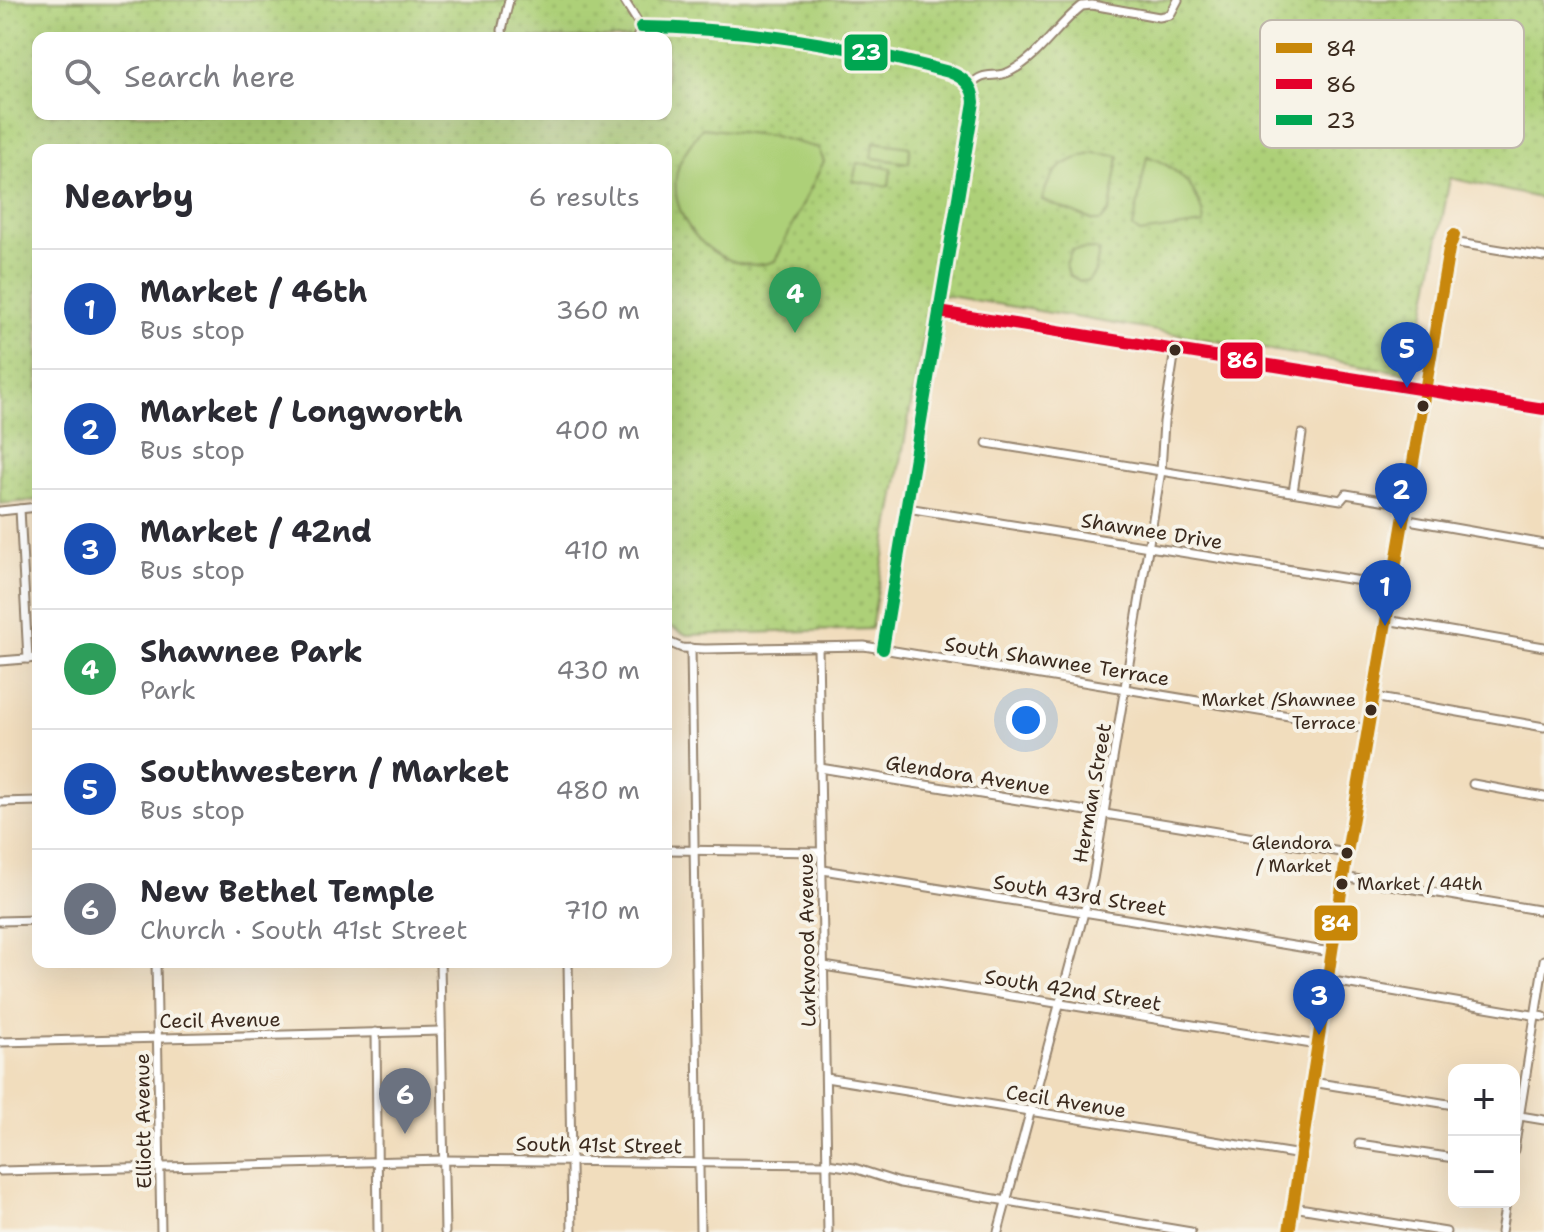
<!DOCTYPE html>
<meta charset="utf-8">
<style>
:root{--surface:#fff;--page:#f7f7f7;--text:#2b2b33;--muted:#7c7c81;--line:#e1e1e2;--accent:#7c3aed}
body{margin:0;font-family:"Shantell Sans",sans-serif;background:var(--page);color:var(--text)}
.controls{position:absolute;right:24px;bottom:24px;display:grid;overflow:hidden;border-radius:16px;box-shadow:0 8px 32px #0002}
.controls button{width:72px;height:72px;display:grid;place-items:center;padding:0;border:0;border-bottom:2px solid var(--line);background:var(--surface);color:var(--text);font:40px sans-serif}
.you{position:absolute;left:1026px;top:720px;width:28px;height:28px;margin:-20px;border:6px solid #fff;border-radius:50%;background:#1a73e8;box-shadow:0 0 0 12px #1a73e833}
.badge{display:grid;place-items:center;width:52px;height:52px;border-radius:50%;background:var(--accent);color:#fff;font-size:26px;font-weight:700}
.pin{position:absolute;translate:-50% -66px;filter:drop-shadow(0 2px 4px #0008)}
.pin::after{content:'';position:absolute;top:42px;width:28px;height:24px;background:inherit;clip-path:polygon(0 0,100% 0,50% 100%)}
.list{margin:0;padding:0;list-style:none}
h2{display:flex;justify-content:space-between;align-items:center;height:104px;margin:0;padding:0 32px;font-size:34px}
h2 small{font-size:26px;font-weight:400;color:var(--muted)}
.list li{display:grid;grid-template-columns:52px 1fr auto;gap:24px;align-items:center;box-sizing:border-box;height:120px;padding:0 32px;border-top:2px solid var(--line)}
.list b{display:block;font-size:30px;white-space:nowrap}
.list p{margin:0;font-size:26px;white-space:nowrap;color:var(--muted)}
.list em{font-size:26px;font-style:normal;color:var(--muted)}
.icon{flex:none;width:44px;height:44px;fill:none;stroke:currentColor;stroke-width:2;stroke-linecap:round;stroke-linejoin:round}
.map{position:relative;flex:none;width:1544px;height:1232px;overflow:hidden}
.search{position:absolute;background:var(--surface);box-shadow:0 8px 32px #0002;left:32px;top:32px;width:640px;height:88px;display:flex;align-items:center;gap:20px;box-sizing:border-box;padding:0 28px;border-radius:16px;color:var(--muted);font-size:30px}
.panel{position:absolute;background:var(--surface);box-shadow:0 8px 32px #0002;left:32px;top:144px;width:640px;height:824px;border-radius:16px}
.map>svg:first-child{display:block}
.grass{fill:url(#grass-dots);stroke:#747d4b;stroke-width:2;fill-rule:evenodd}
.pitch{fill:#add078;stroke:#747d4b;stroke-width:2}
.lines{fill:none;stroke-linecap:round;stroke-linejoin:round}
.minor-casing{stroke:#96846e;stroke-width:11}
.minor{stroke:#fff;stroke-width:7}
.bus-1-casing{stroke:#f7f3e8;stroke-width:18}
.bus-2-casing{stroke:#f7f3e8;stroke-width:18}
.bus-3-casing{stroke:#f7f3e8;stroke-width:18}
.bus-1{stroke:#c88708;stroke-width:12}
.bus-2{stroke:#e4002b;stroke-width:12}
.bus-3{stroke:#00a651;stroke-width:12}
.bus-dot{fill:#3b2a1e;stroke:#f7f3e8;stroke-width:3}
.labels{text-anchor:middle;dominant-baseline:central;stroke-width:8;stroke-linejoin:round;paint-order:stroke}
.bus-label{font-size:18px;fill:#3b2a1e;stroke:#f7f3e8;text-anchor:end}
.street-label{font-size:20px;fill:#3b2a1e;stroke:#f7f3e8}
.key{fill:#f7f3e8;stroke:#bfb7ab;stroke-width:2}
.key-label{font-size:22px;fill:#3b2a1e}
.line-badge{stroke:#f7f3e8;stroke-width:3}
.badge-label{font-size:22px;text-anchor:middle;font-weight:bold;fill:#fff}
</style>
<div class="map">
<svg width="1544" height="1232" viewBox="0 0 1544 1232">
<defs>
<pattern id="grass-dots" width="8" height="8" patternUnits="userSpaceOnUse" patternTransform="scale(2)"><rect width="8" height="8" fill="#add078"/><path d="M2 2h.1M6 6h.1" fill="none" stroke="#96b367" stroke-width="1.8" stroke-linecap="round"/></pattern>
</defs>
<rect width="100%" height="100%" fill="#f7f3e8"/>
<filter id="ink" filterUnits="userSpaceOnUse"><feTurbulence type="fractalNoise" baseFrequency=".0125" numOctaves="2"/><feDisplacementMap in="SourceGraphic" scale="16" xChannelSelector="R" yChannelSelector="G"/><feConvolveMatrix kernelMatrix="1 2 1 2 8 2 1 2 1" color-interpolation-filters="sRGB"/></filter>
<filter id="wash" filterUnits="userSpaceOnUse"><feTurbulence type="fractalNoise" baseFrequency=".006" numOctaves="4" result="noise"/><feDisplacementMap in="SourceGraphic" scale="32" xChannelSelector="R" yChannelSelector="G"/><feGaussianBlur stdDeviation="1.8" result="paint"/><feColorMatrix in="noise" values="0 0 0 0 0 0 0 0 0 0 0 0 0 0 0 0 0 1.4 0 .05"/><feComposite in="paint" operator="in"/></filter>
<g filter="url(#wash)">
<rect width="100%" height="100%" fill="#f1ddbd"/>
<path class="grass" d="M0,0H1544V199L1450,178L1413,374L931,293L871,629L687,635L666,625V150H38V500L0,504ZM38,38H666V114H38Z"/>
<g class="pitch">
<path d="M702,128L773,136L818,148L824,161L775,261C727,279 670,229 676,178C678,158 691,144 702,128Z"/>
<path d="M874,142L910,147L909,163L872,158Z"/>
<path d="M1095,153L1119,156L1110,210L1101,221H1094L1042,200C1051,167 1063,162 1095,153Z"/>
<path d="M1147,156C1178,167 1201,190 1204,224L1140,233L1133,228Z"/>
<path d="M857,163L891,168L889,186L853,181Z"/>
<path d="M1096,249L1099,252L1095,272L1088,281H1080L1069,275L1066,264L1072,250Z"/>
</g>
</g>
<g filter="url(#ink)">
<g class="lines">
<defs>
<g id="minor">
<path d="M624,0L641,27L637,38"/>
<path d="M641,27C743,28 850,45 949,72C964,78 973,85 974,102L883,649"/>
<path d="M503,38L502,30L509,0"/>
<path d="M970,86C985,69 994,80 1011,71C1040,56 1057,25 1082,6L1092,5L1159,17L1170,15L1178,0"/>
<path d="M1452,242L1544,257"/>
<path d="M939,312L1544,409"/>
<path d="M987,443L1341,500L1346,494L1405,504"/>
<path d="M1293,492L1302,434"/>
<path d="M907,508L1392,586"/>
<path d="M20,509L28,659"/>
<path d="M0,511L38,507"/>
<path d="M1403,519L1544,544"/>
<path d="M1386,620L1544,647"/>
<path d="M666,641L682,648L705,649L864,646L1368,729"/>
<path d="M818,647L828,1232"/>
<path d="M691,648L700,1232"/>
<path d="M0,661L38,658"/>
<path d="M1373,697L1544,727"/>
<path d="M820,768L1347,853"/>
<path d="M1473,784L1544,797"/>
<path d="M0,802L38,801"/>
<path d="M666,850L822,852"/>
<path d="M823,870L1331,952"/>
<path d="M1343,877L1544,911"/>
<path d="M0,921L38,920"/>
<path d="M156,962L161,1232"/>
<path d="M440,962L445,1232"/>
<path d="M568,962L572,1232"/>
<path d="M824,966L1318,1045"/>
<path d="M1327,980L1544,1017"/>
<path d="M376,1032L378,1232"/>
<path d="M0,1042L441,1031"/>
<path d="M826,1078L1301,1155"/>
<path d="M1312,1082L1454,1105"/>
<path d="M1514,1115L1544,1120"/>
<path d="M1359,1144L1454,1158"/>
<path d="M1514,1150L1544,960"/>
<path d="M0,1171L443,1160L827,1164L854,1168L900,1183L1191,1232"/>
<path d="M1293,1207L1446,1232"/>
<path d="M998,1232L1093,879L1161,471L1164,422L1175,350"/>
<path d="M1289,1232L1347,853L1449,249L1454,235"/>
<path d="M1501,1232L1506,1202"/>
</g>
</defs>
<use href="#minor" class="minor-casing"/>
<use href="#minor" class="minor"/>
<defs>
<path id="bus-1" d="M1289,1232L1347,853L1449,249L1454,235"/>
<path id="bus-2" d="M939,312L1544,409"/>
<path id="bus-3" d="M641,27C743,28 850,45 949,72C964,78 973,85 974,102L883,649"/>
</defs>
<use href="#bus-1" class="bus-1-casing"/>
<use href="#bus-2" class="bus-2-casing"/>
<use href="#bus-3" class="bus-3-casing"/>
<use href="#bus-1" class="bus-1"/>
<use href="#bus-2" class="bus-2"/>
<use href="#bus-3" class="bus-3"/>
</g>
</g>
<g class="bus-dot">
<circle cx="1175" cy="350" r="7"/>
<circle cx="1423" cy="406" r="7"/>
<circle cx="1371" cy="710" r="7"/>
<circle cx="1347" cy="853" r="7"/>
<circle cx="1342" cy="884" r="7"/>
</g>
<g class="labels">
<g class="bus-label">
<text x="1356" y="700">Market /Shawnee<tspan x="1356" dy="23">Terrace</tspan></text>
<text x="1332" y="843">Glendora<tspan x="1332" dy="23">/ Market</tspan></text>
<text x="1357" y="884" text-anchor="start">Market / 44th</text>
</g>
<g class="street-label">
<text transform="translate(1152 531) rotate(9)">Shawnee Drive</text>
<text transform="translate(1057 661) rotate(9)">South Shawnee Terrace</text>
<text transform="translate(968 775) rotate(9)">Glendora Avenue</text>
<text transform="translate(1092 793) rotate(-80)">Herman Street</text>
<text transform="translate(1080 895) rotate(9)">South 43rd Street</text>
<text transform="translate(807 940) rotate(-91)">Larkwood Avenue</text>
<text transform="translate(1073 990) rotate(9)">South 42nd Street</text>
<text transform="translate(220 1020) rotate(-1)">Cecil Avenue</text>
<text transform="translate(1066 1101) rotate(9)">Cecil Avenue</text>
<text transform="translate(143 1121) rotate(-91)">Elliott Avenue</text>
<text transform="translate(599 1145) rotate(1)">South 41st Street</text>
</g>
</g>
<rect x="1260" y="20" width="264" height="128" rx="12" class="key"/>
<rect x="1276" y="43" width="36" height="10" fill="#c88708"/>
<rect x="1276" y="79" width="36" height="10" fill="#e4002b"/>
<rect x="1276" y="115" width="36" height="10" fill="#00a651"/>
<g class="key-label">
<text x="1326" y="56">84</text>
<text x="1326" y="92">86</text>
<text x="1326" y="128">23</text>
</g>
<g class="line-badge">
<rect x="843" y="33" width="46" height="39" rx="8" fill="#00a651"/>
<rect x="1219" y="341" width="45" height="39" rx="8" fill="#e4002b"/>
<rect x="1313" y="904" width="46" height="38" rx="8" fill="#c88708"/>
</g>
<g class="badge-label">
<text x="866" y="60">23</text>
<text x="1242" y="368">86</text>
<text x="1336" y="931">84</text>
</g>
</svg>
<div class="controls">
<button>+</button>
<button>−</button>
</div>
<div class="you"></div>
<div class="pin badge" style="left:1385px;top:626px;background:#1a4fb4">1</div>
<div class="pin badge" style="left:1401px;top:529px;background:#1a4fb4">2</div>
<div class="pin badge" style="left:1319px;top:1035px;background:#1a4fb4">3</div>
<div class="pin badge" style="left:795px;top:333px;background:#2e9e5b">4</div>
<div class="pin badge" style="left:1407px;top:388px;background:#1a4fb4">5</div>
<div class="pin badge" style="left:405px;top:1134px;background:#6b7280">6</div>
<div class="search"><svg class="icon" aria-label="search" viewBox="0 0 24 24"><circle cx="10" cy="10" r="6"/><path d="M15 15l6 6"/></svg>Search here</div>
<section class="panel">
<h2>Nearby<small>6 results</small></h2>
<ul class="list">
<li><span class="badge" style="background:#1a4fb4">1</span><div><b>Market / 46th</b><p>Bus stop</p></div><em>360 m</em></li>
<li><span class="badge" style="background:#1a4fb4">2</span><div><b>Market / Longworth</b><p>Bus stop</p></div><em>400 m</em></li>
<li><span class="badge" style="background:#1a4fb4">3</span><div><b>Market / 42nd</b><p>Bus stop</p></div><em>410 m</em></li>
<li><span class="badge" style="background:#2e9e5b">4</span><div><b>Shawnee Park</b><p>Park</p></div><em>430 m</em></li>
<li><span class="badge" style="background:#1a4fb4">5</span><div><b>Southwestern / Market</b><p>Bus stop</p></div><em>480 m</em></li>
<li><span class="badge" style="background:#6b7280">6</span><div><b>New Bethel Temple</b><p>Church · South 41st Street</p></div><em>710 m</em></li>
</ul>
</section>
</div>
